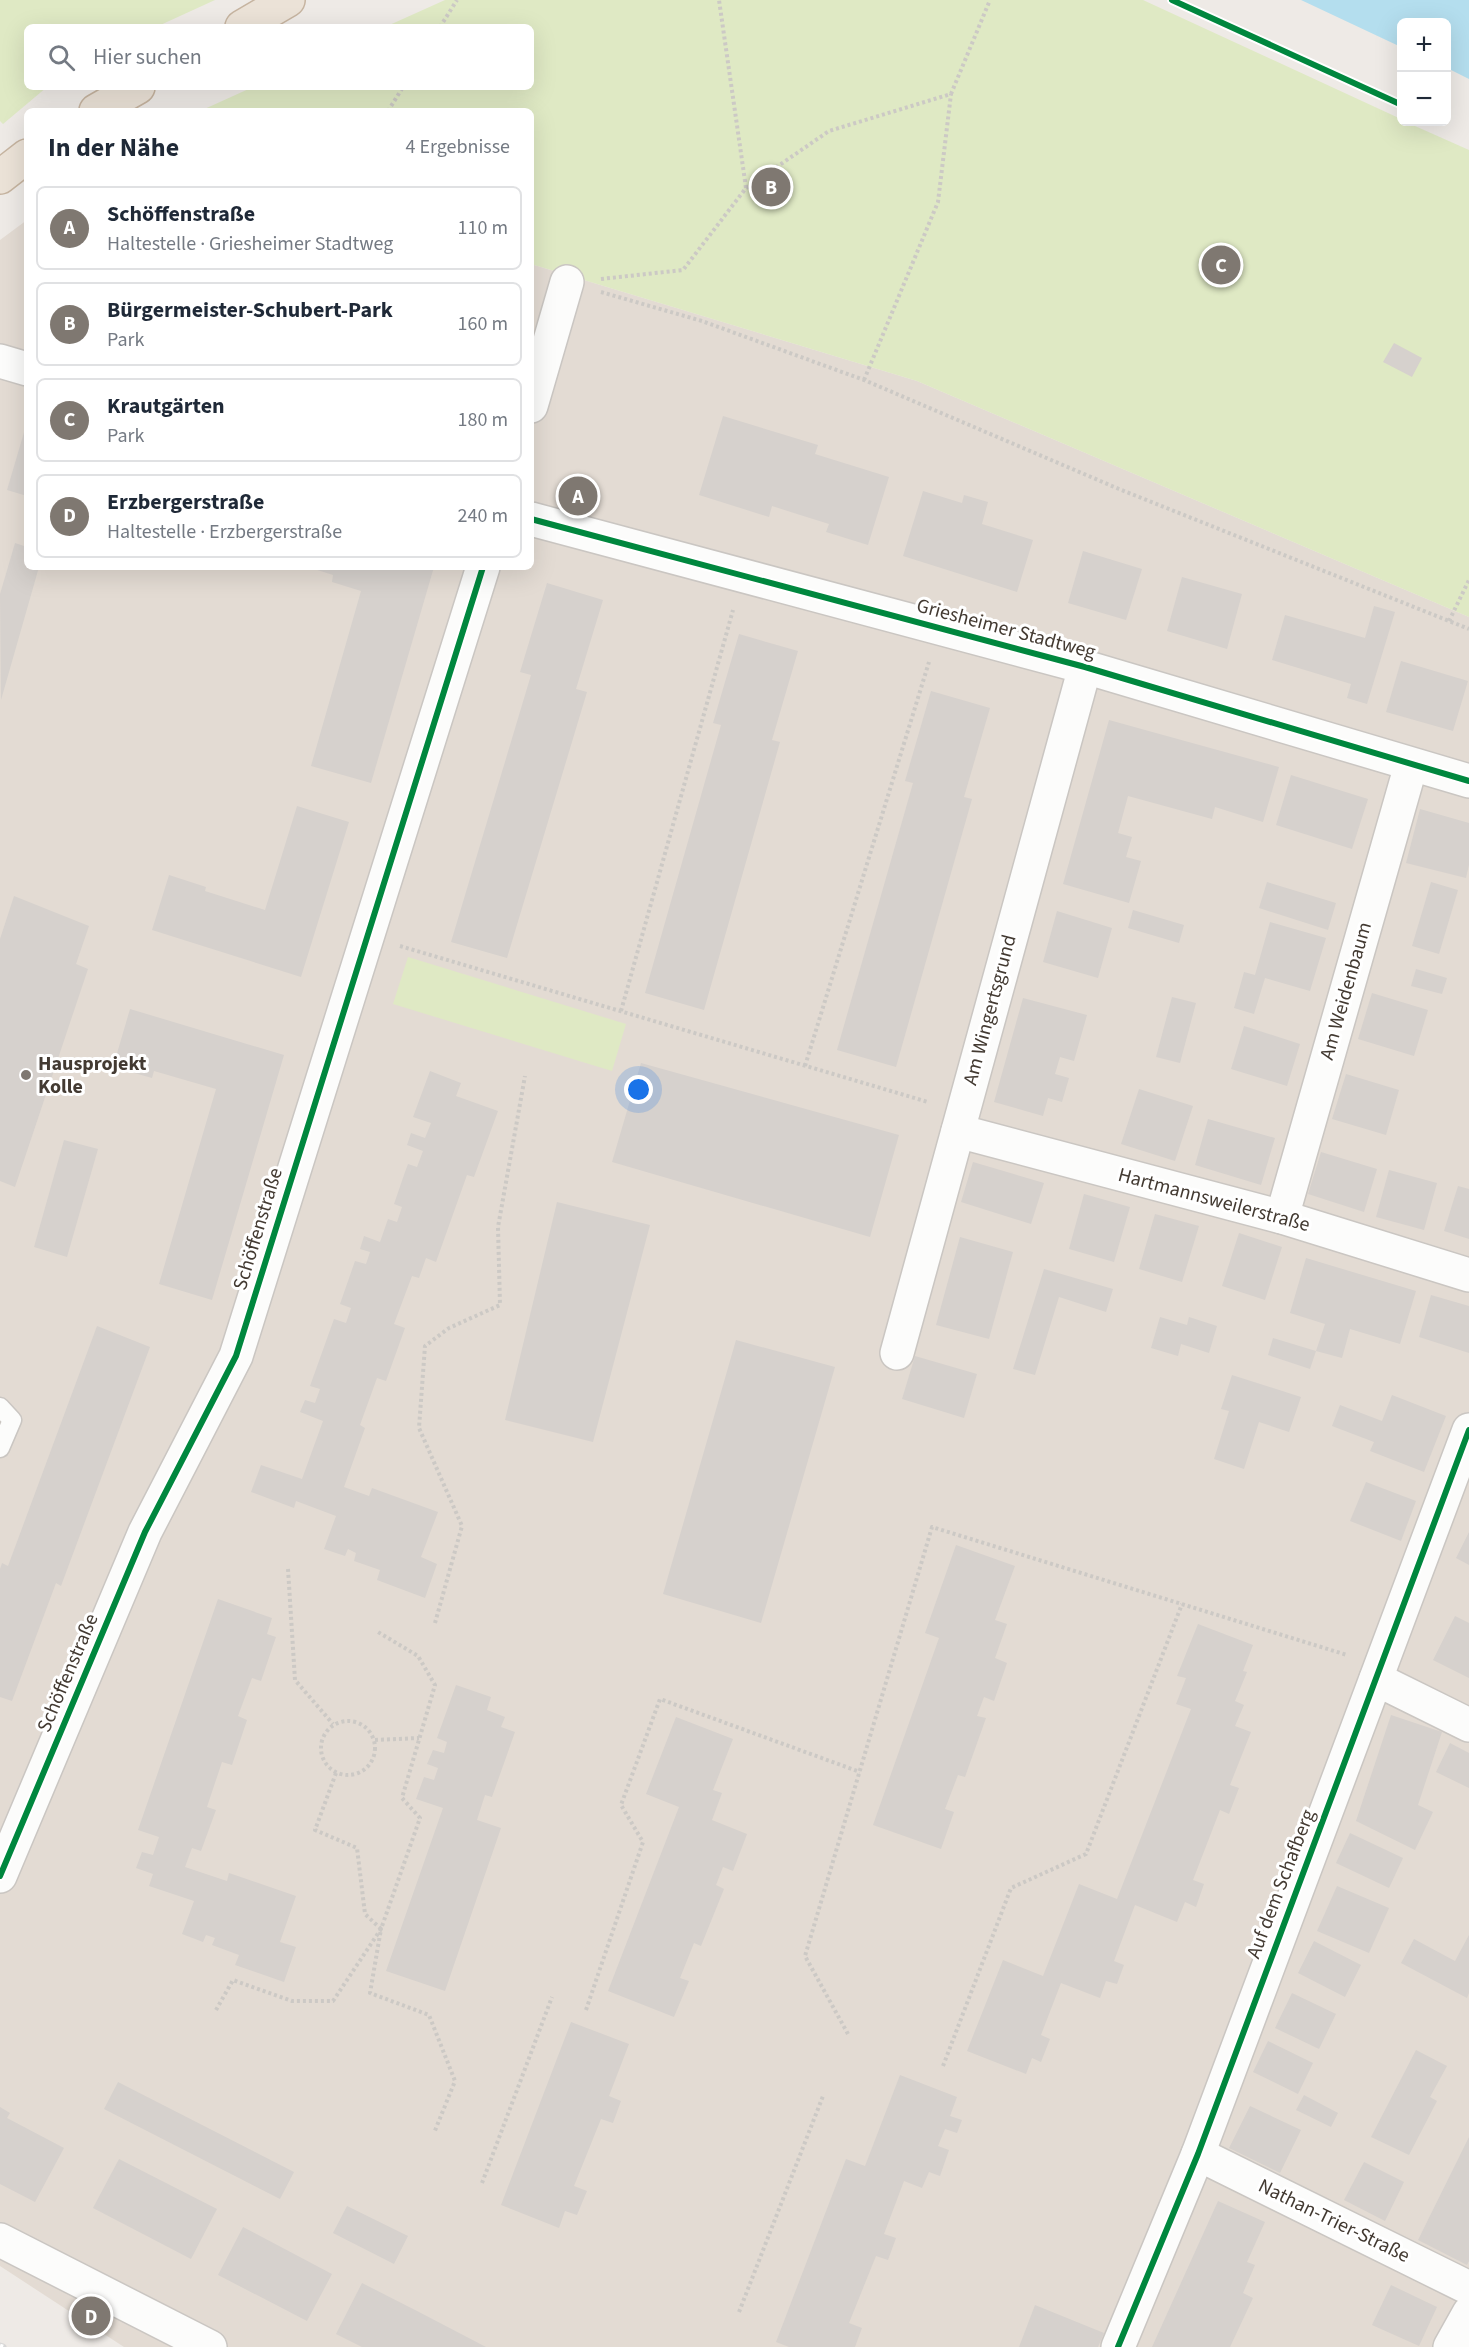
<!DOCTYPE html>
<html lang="de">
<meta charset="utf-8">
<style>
:root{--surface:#fff;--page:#f6f6f7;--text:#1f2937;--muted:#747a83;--line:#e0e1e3;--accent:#7f7871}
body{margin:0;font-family:"Source Sans 3",sans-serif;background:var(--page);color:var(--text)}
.controls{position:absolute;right:18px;top:18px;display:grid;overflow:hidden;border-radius:9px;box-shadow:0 6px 24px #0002}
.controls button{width:54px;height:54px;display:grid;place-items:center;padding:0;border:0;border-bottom:2px solid var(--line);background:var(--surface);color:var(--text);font:30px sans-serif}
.you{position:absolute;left:639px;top:1090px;width:21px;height:21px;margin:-15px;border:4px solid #fff;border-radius:50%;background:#1a73e8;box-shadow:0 0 0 9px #1a73e833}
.badge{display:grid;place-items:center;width:39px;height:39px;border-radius:50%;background:var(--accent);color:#fff;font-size:20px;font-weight:700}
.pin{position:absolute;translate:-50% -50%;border:3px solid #fff;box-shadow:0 2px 6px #0006}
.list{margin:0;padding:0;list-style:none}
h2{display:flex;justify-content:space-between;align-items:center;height:78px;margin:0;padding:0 24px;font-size:26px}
h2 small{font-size:20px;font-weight:400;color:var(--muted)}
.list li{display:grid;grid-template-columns:39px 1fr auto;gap:18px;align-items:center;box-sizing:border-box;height:84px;margin:0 12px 12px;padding:0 12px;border:2px solid var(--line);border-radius:9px}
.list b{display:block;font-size:22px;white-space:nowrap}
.list p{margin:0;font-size:20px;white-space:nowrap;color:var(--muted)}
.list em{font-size:20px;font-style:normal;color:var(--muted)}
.icon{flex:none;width:33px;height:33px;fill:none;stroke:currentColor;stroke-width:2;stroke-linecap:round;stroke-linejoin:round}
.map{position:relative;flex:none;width:1469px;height:2347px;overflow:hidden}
.search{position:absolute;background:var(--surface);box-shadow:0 6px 24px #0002;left:24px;top:24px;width:510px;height:66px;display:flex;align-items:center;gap:15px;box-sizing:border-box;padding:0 21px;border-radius:9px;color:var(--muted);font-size:22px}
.panel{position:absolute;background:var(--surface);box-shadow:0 6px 24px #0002;left:24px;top:108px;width:510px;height:462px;border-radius:9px}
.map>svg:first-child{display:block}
.residential{fill:#e3dbd3}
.green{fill:#dfe9c4}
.water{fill:#b4deee}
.building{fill:#d6d1cd}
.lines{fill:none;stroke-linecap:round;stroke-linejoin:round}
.lane-casing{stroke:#cac6c2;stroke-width:21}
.street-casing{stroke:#cac6c2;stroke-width:36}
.highway-casing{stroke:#c6b4a0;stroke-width:36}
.path{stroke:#ccc9c5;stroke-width:4;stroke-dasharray:3 3;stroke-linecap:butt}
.lane{stroke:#fcfcfb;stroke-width:18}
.street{stroke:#fcfcfb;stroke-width:33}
.highway{stroke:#ebe2d7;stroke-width:33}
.rail-casing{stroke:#d8d7d7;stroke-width:7}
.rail{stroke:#fff;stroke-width:4.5;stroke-dasharray:14;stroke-linecap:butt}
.cycleway-casing{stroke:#fff;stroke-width:10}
.cycleway{stroke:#00873e;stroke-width:6}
.poi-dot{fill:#7f7871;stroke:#fff;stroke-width:2}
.labels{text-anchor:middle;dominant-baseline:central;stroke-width:6;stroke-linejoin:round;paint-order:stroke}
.street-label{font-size:20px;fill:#433a32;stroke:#fff}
.poi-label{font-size:20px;font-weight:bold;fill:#433a32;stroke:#fff;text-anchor:start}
</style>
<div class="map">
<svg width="1469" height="2347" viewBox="0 0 1469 2347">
<rect width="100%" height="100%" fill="#eeeae6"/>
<path class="residential" d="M27,220V567H531V264L917,381L1469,617V2347H124L0,2266V240Z"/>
<g class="green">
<path d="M0,0H215L156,27H27V87H47L3,124L0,121Z"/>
<path d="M445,0H1143L1401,119L1402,122H1406L1469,150V617L917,381L531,264V111H200L253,87H531V27H385Z"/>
<path d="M408,957L626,1024L612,1071L393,1004Z"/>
</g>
<path class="water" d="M1301,0H1469V79L1447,68L1446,22H1402L1401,47Z"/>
<g class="building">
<path d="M1394,343L1422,358L1412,377L1383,362Z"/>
<path d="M723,416L818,445L815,454L889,477L868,545L826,532L829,524L797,514L772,506L769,517L699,495Z"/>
<path d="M25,429L27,430V496L7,490Z"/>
<path d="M923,491L962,503L964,495L988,502L982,524L1033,540L1017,592L903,556Z"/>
<path d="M15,543L27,547V567H39L1,700L0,594Z"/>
<path d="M1083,551L1142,569L1126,620L1068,603Z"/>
<path d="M308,567H434L371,783L311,766L361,591L332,582L333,575Z"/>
<path d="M1182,577L1242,594L1227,649L1167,631Z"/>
<path d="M547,583L603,600L576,689L587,692L507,958L451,942L531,675L520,672Z"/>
<path d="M1374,606L1395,612L1367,704L1347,698L1351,684L1272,660L1285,615L1365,638Z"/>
<path d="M739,634L798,651L772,740L780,742L704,1010L645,993L721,725L713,723Z"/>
<path d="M1401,661L1468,681L1453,731L1386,712Z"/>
<path d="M931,691L990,708L964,797L972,799L896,1067L837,1050L913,783L905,781Z"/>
<path d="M1109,720L1279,767L1263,822L1215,807L1212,819L1128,796L1118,833L1132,837L1126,857L1141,861L1129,903L1063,884Z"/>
<path d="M1291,775L1368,799L1352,849L1276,825Z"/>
<path d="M297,806L349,822L301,977L152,930L169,875L206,887L205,891L265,910Z"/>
<path d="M1420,809L1469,823V865L1466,878L1406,863Z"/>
<path d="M1267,882L1336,903L1328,930L1259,908Z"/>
<path d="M1431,882L1458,890L1439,954L1412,946Z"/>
<path d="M14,896L89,926L76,964L88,969L15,1187L0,1181V939Z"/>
<path d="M1133,910L1184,925L1179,943L1128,928Z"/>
<path d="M1057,911L1112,928L1098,978L1043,962Z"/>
<path d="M1270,922L1326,938L1310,991L1265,978L1254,1014L1234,1008L1244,972L1255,975Z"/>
<path d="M1416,969L1447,978L1442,994L1411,986Z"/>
<path d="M1372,993L1428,1010L1414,1056L1358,1039Z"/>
<path d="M1172,997L1196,1003L1180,1063L1156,1057Z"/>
<path d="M1023,998L1087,1015L1074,1061L1060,1057L1055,1074L1069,1078L1062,1102L1048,1098L1043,1116L994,1102Z"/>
<path d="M130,1009L284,1055L212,1300L159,1284L216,1089L154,1071L152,1078L113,1067Z"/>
<path d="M1244,1026L1300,1044L1287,1086L1231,1069Z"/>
<path d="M641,1063L899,1135L870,1237L612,1162Z"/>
<path d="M430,1071L461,1083L456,1096L498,1111L474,1177L467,1175L436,1262L426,1258L419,1278L412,1276L394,1324L405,1328L386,1381L377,1378L360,1425L365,1428L344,1487L369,1496L372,1488L438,1512L421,1557L437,1564L425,1598L377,1580L380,1570L354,1561L356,1553L348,1549L345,1556L324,1549L336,1516L296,1501L294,1508L251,1492L261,1465L302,1479L323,1421L300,1412L305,1400L315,1403L320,1389L310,1386L334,1319L346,1323L351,1308L340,1304L355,1261L366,1264L370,1252L360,1249L364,1236L380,1242L388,1219L397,1222L402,1207L394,1204L405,1172L408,1164L417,1167L423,1151L407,1145L411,1133L425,1138L431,1123L413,1117Z"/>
<path d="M1346,1074L1399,1090L1386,1135L1332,1119Z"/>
<path d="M1139,1089L1193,1106L1175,1161L1121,1144Z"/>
<path d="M1208,1119L1275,1138L1261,1185L1195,1165Z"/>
<path d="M64,1140L98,1149L67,1257L34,1247Z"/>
<path d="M1321,1152L1377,1169L1364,1212L1308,1194Z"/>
<path d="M973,1162L1044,1183L1031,1224L961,1202Z"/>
<path d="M1389,1170L1437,1183L1424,1230L1376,1217Z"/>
<path d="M1458,1186L1469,1189V1239L1444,1231Z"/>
<path d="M1084,1194L1130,1207L1114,1262L1069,1249Z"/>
<path d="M557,1202L650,1225L593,1442L505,1420Z"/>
<path d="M1155,1214L1199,1226L1182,1282L1139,1269Z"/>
<path d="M1239,1233L1282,1247L1265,1300L1222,1286Z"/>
<path d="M960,1237L1013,1252L989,1339L936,1325Z"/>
<path d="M1306,1258L1416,1291L1400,1344L1350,1329L1342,1358L1316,1351L1325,1324L1290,1313Z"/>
<path d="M1044,1269L1113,1289L1106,1312L1059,1297L1035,1375L1013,1369Z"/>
<path d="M1431,1295L1469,1306V1353L1419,1337Z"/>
<path d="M1160,1317L1187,1325L1189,1317L1217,1326L1209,1353L1181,1344L1178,1356L1151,1348Z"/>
<path d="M97,1326L150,1347L61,1586L56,1583L12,1701L0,1697V1569L2,1563L8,1566Z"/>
<path d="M1273,1338L1316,1351L1310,1369L1268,1355Z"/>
<path d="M736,1340L835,1367L761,1623L663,1594Z"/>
<path d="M915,1356L977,1374L964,1418L902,1399Z"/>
<path d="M1232,1375L1301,1397L1289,1432L1259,1422L1244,1469L1214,1459L1229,1411L1221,1409Z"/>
<path d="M1392,1395L1446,1416L1424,1472L1370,1451L1374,1442L1332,1426L1340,1405L1382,1421Z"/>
<path d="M1366,1482L1416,1501L1401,1541L1350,1521Z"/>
<path d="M1469,1532V1565L1456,1558Z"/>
<path d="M956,1545L1015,1566L995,1620L1007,1624L995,1658L1007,1663L994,1701L984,1697L977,1716L986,1718L965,1777L958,1775L945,1809L954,1812L941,1849L873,1825L939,1638L925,1633Z"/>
<path d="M218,1599L272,1618L267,1634L276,1637L261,1681L252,1678L238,1716L247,1720L232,1765L222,1762L207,1807L216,1810L201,1851L192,1848L185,1867L227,1881L229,1873L296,1896L280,1942L296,1947L284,1982L235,1965L239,1955L212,1945L215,1938L206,1935L203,1942L182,1934L194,1901L149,1886L153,1874L136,1868L142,1852L153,1855L159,1837L138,1830Z"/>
<path d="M1455,1616L1469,1623V1678L1433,1660Z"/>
<path d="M1198,1624L1253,1645L1243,1671L1247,1672L1235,1701L1244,1705L1235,1726L1251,1732L1230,1785L1239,1788L1229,1814L1220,1810L1193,1880L1204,1884L1196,1907L1185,1902L1177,1922L1135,1905L1114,1961L1124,1965L1117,1984L1106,1981L1100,1998L1061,1983L1041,2035L1050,2039L1041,2062L1032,2058L1026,2074L967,2051L1003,1960L1043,1976L1079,1884L1117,1899L1191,1709L1176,1704L1186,1678L1177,1676Z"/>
<path d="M456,1685L491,1697L487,1710L505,1717L501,1727L515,1732L492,1797L485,1795L477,1820L501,1828L445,1991L386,1971L443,1808L416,1799L424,1777L434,1780L438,1768L427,1764L433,1750L444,1753L447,1742L437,1738Z"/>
<path d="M1391,1715L1442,1732L1418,1805L1433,1812L1415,1850L1356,1821Z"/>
<path d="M676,1717L733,1739L713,1790L722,1793L712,1820L747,1834L733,1871L723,1867L716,1885L724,1889L701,1946L694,1943L680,1978L689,1981L674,2017L608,1991L679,1807L646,1794Z"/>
<path d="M1450,1743L1469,1753V1788L1436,1772Z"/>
<path d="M1350,1833L1403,1858L1389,1888L1336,1863Z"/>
<path d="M1337,1886L1389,1908L1369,1953L1317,1931Z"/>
<path d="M1469,1935V1993L1467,1998L1401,1963L1414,1939L1455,1961Z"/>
<path d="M1314,1941L1361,1965L1345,1997L1298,1973Z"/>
<path d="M1292,1993L1336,2014L1319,2049L1275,2028Z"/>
<path d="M571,2022L629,2044L609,2096L621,2101L613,2123L601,2119L574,2186L587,2191L577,2215L565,2211L559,2228L501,2205Z"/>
<path d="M1268,2041L1313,2063L1298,2094L1253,2072Z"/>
<path d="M1416,2050L1447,2066L1430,2097L1437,2101L1409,2155L1371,2137Z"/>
<path d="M900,2075L957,2097L950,2116L962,2120L957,2133L945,2129L938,2146L949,2150L940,2176L929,2172L922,2188L904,2181L884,2234L896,2238L888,2260L876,2256L849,2323L862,2328L855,2347H789L776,2342L846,2159L865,2166Z"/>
<path d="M118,2082L294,2172L280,2199L104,2109Z"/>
<path d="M1304,2095L1338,2113L1331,2127L1296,2110Z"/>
<path d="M1250,2106L1301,2130L1280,2173L1229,2148Z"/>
<path d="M0,2107L10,2113L7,2118L64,2148L35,2202L0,2184Z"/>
<path d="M1469,2137V2261L1467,2265L1418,2240Z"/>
<path d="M119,2159L217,2209L191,2259L93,2208Z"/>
<path d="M1364,2162L1404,2182L1385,2221L1344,2200Z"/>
<path d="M1218,2201L1265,2222L1247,2262L1255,2265L1243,2293L1253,2298L1230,2347H1152Z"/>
<path d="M347,2206L408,2236L394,2264L333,2233Z"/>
<path d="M243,2227L332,2274L307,2321L218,2275Z"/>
<path d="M362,2283L417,2311L486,2347H362L336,2334Z"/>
<path d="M1391,2285L1437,2307L1419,2346L1372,2325Z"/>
<path d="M1035,2305L1104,2333L1098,2347H1019Z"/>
</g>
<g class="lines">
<defs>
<path id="lane" d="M0,1407L12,1420L0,1448"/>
<g id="street">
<path d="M0,361L27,369"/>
<path d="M531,406L567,282"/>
<path d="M531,519L1085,667L1469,781"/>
<path d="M958,1131L1282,1217L1469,1275"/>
<path d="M1282,1217L1411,765"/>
<path d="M897,1353L1085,667"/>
<path d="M1376,1679L1469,1725"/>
<path d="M0,1876L145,1532L236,1356L483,567"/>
<path d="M1198,2154L1469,2288"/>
<path d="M0,2240L210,2347"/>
<path d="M1118,2347L1198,2154L1469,1430"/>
<path d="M1450,2347L1469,2313"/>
</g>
<g id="highway">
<path d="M242,27L288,0"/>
<path d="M96,111L138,87"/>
<path d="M0,177L27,156"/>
</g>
</defs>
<use href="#lane" class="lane-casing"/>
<use href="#street" class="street-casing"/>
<use href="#highway" class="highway-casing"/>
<g class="path">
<path d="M440,27L457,0"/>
<path d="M388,111L403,87"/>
<path d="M746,188L829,131L951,94L990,0"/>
<path d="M601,279L683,270L746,188L719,0"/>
<path d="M601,292L702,321L864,380L1119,489L1469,629"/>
<path d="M864,380L938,202L951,94"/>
<path d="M1449,621L1469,580"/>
<path d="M400,946L928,1102"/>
<path d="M621,1011L733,610"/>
<path d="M805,1066L929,662"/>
<path d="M288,1569L295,1680L333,1724"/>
<path d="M435,1623L462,1526L419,1428L425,1346L449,1328L500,1305L498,1227L525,1076"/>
<circle cx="348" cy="1748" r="27"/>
<path d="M375,1740L419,1738"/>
<path d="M336,1773L315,1830L357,1848L365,1914L381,1929L370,1993L429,2015L455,2081L434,2133"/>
<path d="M216,2010L233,1980L292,2001H333L381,1929L420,1818L402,1798L435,1685L418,1656L378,1632"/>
<path d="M586,2010L643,1842L621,1805L660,1699L860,1772"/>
<path d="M848,2034L805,1956L932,1527L1347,1655"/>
<path d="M943,2066L1011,1888L1086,1854L1182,1604"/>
<path d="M482,2183L552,1997"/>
<path d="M739,2312L823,2096"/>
</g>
<use href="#lane" class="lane"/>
<use href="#street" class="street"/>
<use href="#highway" class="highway"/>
<defs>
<path id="rail" d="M0,2346L3,2347"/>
</defs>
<use href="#rail" class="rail-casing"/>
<use href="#rail" class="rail"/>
<defs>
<g id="cycleway">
<path d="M1172,0L1402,105"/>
<path d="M531,519L1085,667L1469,781"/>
<path d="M0,1876L145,1532L236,1356L483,567"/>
<path d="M1118,2347L1198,2154L1469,1430"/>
</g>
</defs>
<use href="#cycleway" class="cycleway-casing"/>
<use href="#cycleway" class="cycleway"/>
</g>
<circle class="poi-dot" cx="26" cy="1075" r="6"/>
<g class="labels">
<g class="street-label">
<text transform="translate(1006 629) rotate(15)">Griesheimer Stadtweg</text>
<text transform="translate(1346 991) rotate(-74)">Am Weidenbaum</text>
<text transform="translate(990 1010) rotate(-75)">Am Wingertsgrund</text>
<text transform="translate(1214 1200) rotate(15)">Hartmannsweilerstraße</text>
<text transform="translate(258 1229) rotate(-73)">Schöffenstraße</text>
<text transform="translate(68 1673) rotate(-67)">Schöffenstraße</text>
<text transform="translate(1281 1884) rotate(-69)">Auf dem Schafberg</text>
<text transform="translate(1334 2221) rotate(26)">Nathan-Trier-Straße</text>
</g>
<g class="poi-label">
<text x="38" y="1064">Hausprojekt<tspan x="38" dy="23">Kolle</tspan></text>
</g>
</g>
</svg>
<div class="controls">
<button>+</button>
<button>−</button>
</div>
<div class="you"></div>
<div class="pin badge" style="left:578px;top:496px">A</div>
<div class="pin badge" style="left:771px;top:187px">B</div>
<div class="pin badge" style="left:1221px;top:265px">C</div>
<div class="pin badge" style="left:91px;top:2316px">D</div>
<div class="search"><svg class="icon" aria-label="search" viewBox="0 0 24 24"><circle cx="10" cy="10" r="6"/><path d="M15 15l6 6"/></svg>Hier suchen</div>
<section class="panel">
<h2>In der Nähe<small>4 Ergebnisse</small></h2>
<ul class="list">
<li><span class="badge">A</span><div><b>Schöffenstraße</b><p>Haltestelle · Griesheimer Stadtweg</p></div><em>110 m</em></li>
<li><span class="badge">B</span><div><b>Bürgermeister-Schubert-Park</b><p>Park</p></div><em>160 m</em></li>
<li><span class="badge">C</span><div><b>Krautgärten</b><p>Park</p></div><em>180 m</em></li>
<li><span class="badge">D</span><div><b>Erzbergerstraße</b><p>Haltestelle · Erzbergerstraße</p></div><em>240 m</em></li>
</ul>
</section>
</div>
